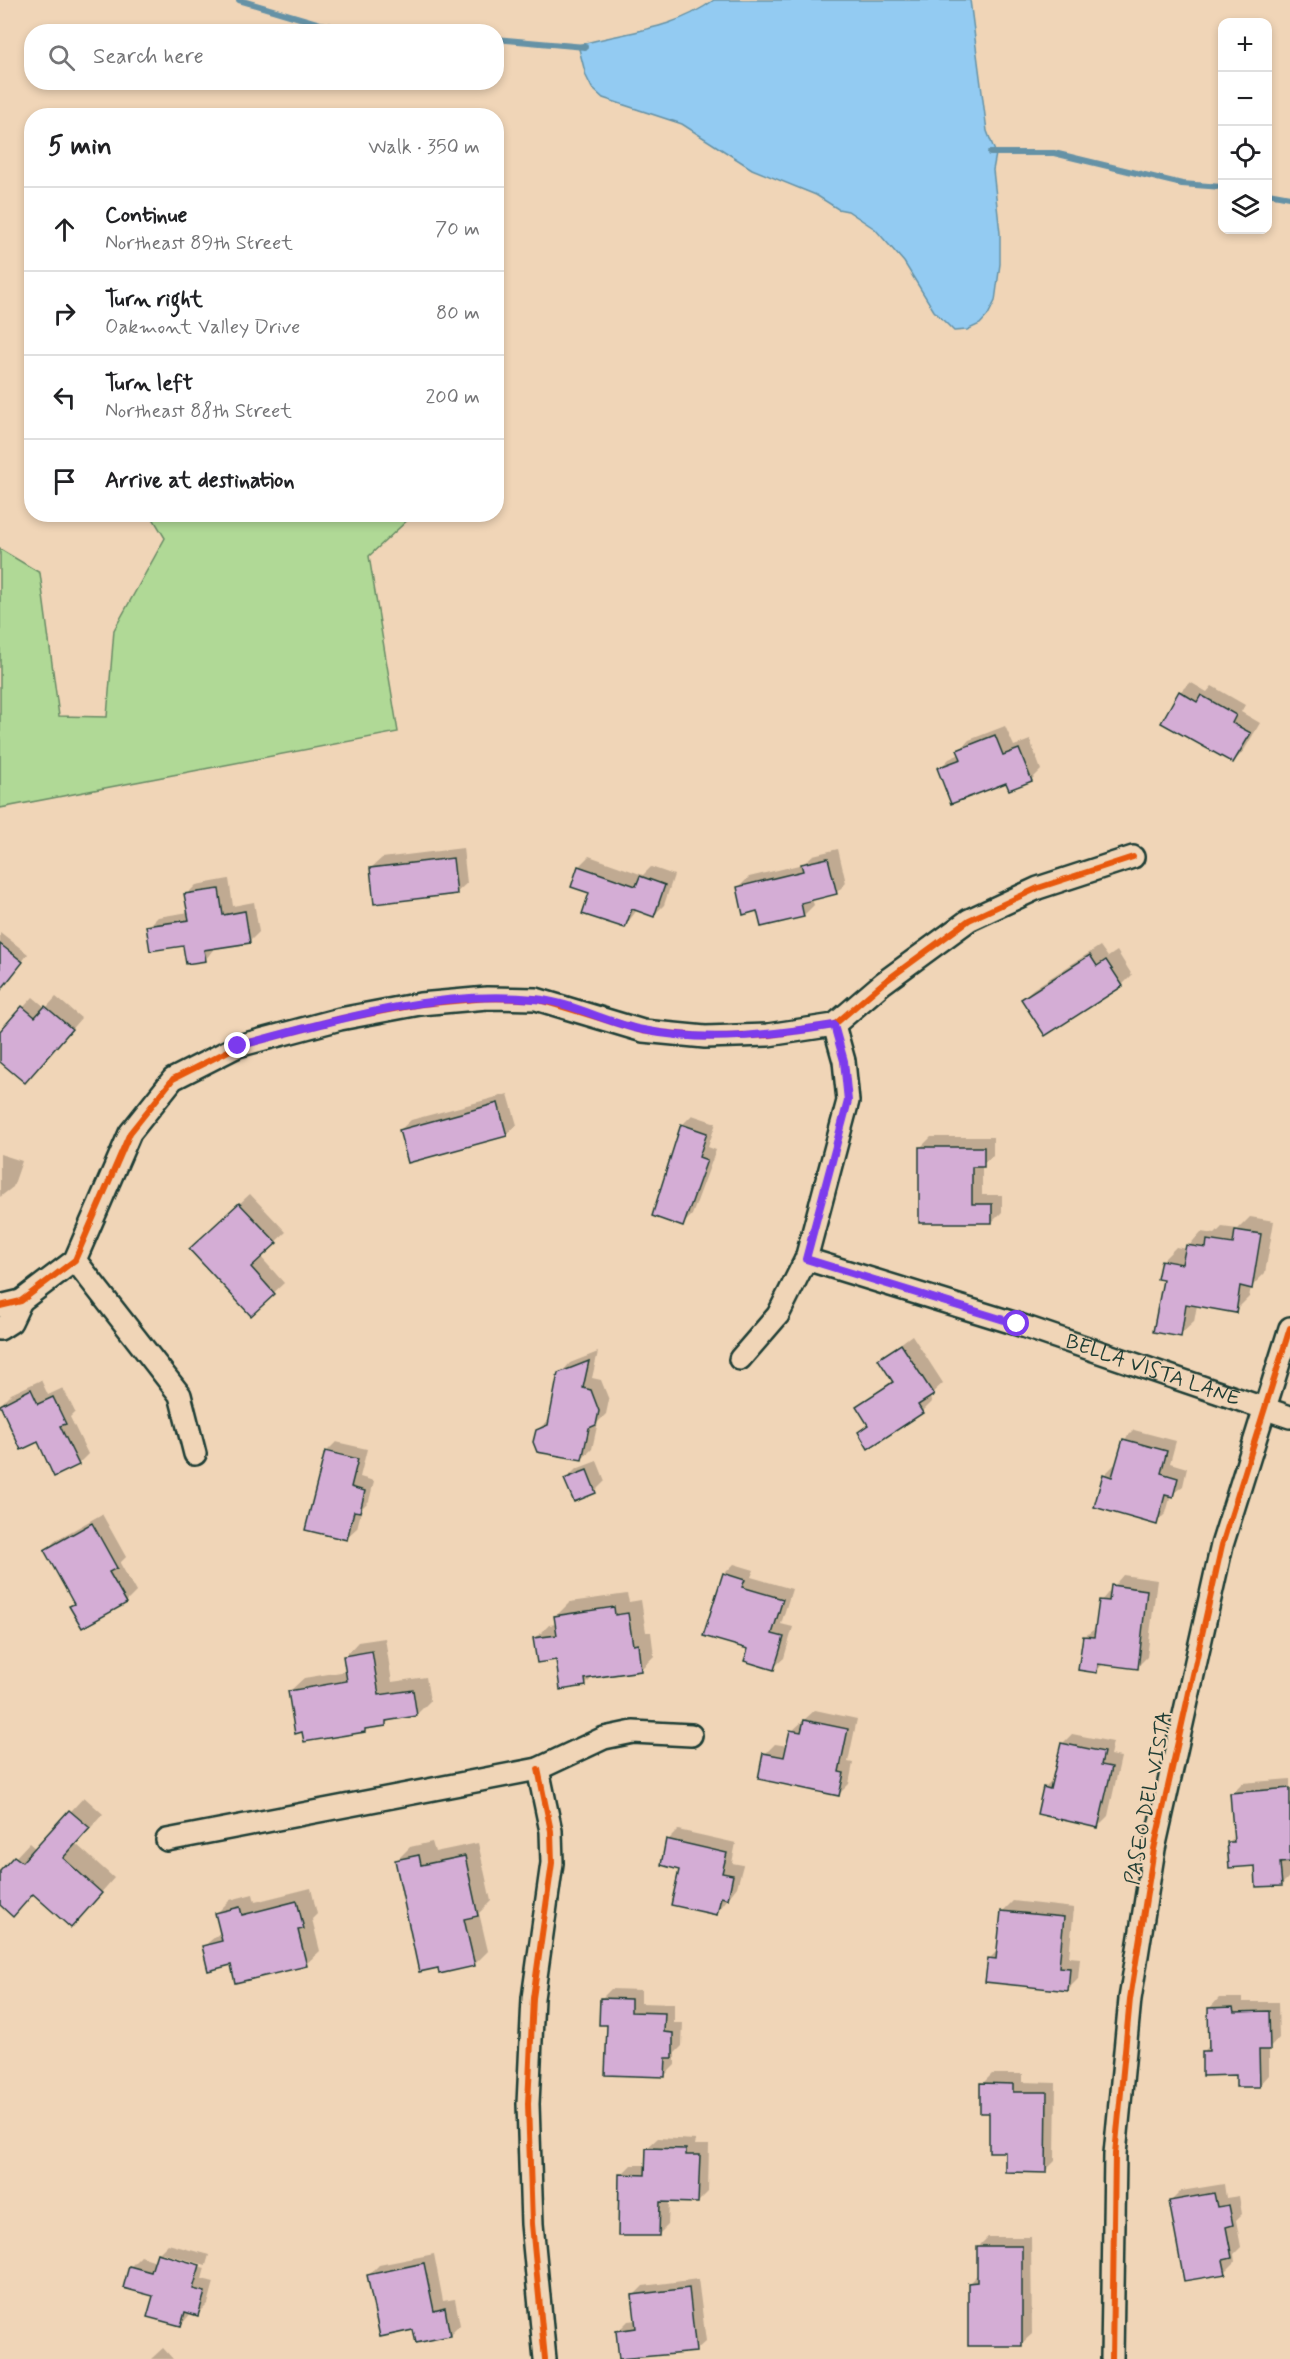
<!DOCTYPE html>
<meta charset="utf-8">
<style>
:root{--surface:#fff;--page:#f2f2f2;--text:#202124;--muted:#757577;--line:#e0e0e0}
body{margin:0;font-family:Mynerve,sans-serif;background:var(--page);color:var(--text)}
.controls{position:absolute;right:18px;top:18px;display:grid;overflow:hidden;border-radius:12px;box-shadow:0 3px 9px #0003}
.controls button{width:54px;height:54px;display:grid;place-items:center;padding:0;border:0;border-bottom:2px solid var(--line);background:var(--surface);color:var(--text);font:30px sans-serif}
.stop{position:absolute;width:18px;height:18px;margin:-14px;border:4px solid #7c3aed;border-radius:50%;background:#fff}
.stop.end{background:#7c3aed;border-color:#fff;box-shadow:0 2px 6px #0008}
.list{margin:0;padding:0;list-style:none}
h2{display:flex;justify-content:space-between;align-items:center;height:78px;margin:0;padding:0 24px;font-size:26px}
h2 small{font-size:20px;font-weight:400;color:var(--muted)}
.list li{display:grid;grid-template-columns:39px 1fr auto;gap:18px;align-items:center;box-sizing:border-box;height:84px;padding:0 24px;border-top:2px solid var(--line)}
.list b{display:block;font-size:22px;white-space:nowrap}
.list p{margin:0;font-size:20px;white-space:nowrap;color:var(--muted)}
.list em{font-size:20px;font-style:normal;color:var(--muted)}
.icon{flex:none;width:33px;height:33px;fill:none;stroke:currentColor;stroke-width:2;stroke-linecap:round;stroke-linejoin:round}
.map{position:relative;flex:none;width:1290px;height:2359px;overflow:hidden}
.search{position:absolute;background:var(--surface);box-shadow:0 3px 9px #0003;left:24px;top:24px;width:480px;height:66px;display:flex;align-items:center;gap:15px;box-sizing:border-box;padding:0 21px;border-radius:24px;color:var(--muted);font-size:22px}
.panel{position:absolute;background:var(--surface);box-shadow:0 3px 9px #0003;left:24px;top:108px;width:480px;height:414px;border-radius:24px}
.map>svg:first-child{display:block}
.green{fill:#b0d996;stroke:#688b65;stroke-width:1.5}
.water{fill:#93cbf2;stroke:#6592a6;stroke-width:1.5}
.shadow{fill:#0003}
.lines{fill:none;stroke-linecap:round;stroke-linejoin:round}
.stream{stroke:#6592a6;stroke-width:6}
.building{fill:#d4add5;stroke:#1f3d34;stroke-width:1.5}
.minor-casing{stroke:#1f3d34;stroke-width:26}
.minor{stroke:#f0d5b7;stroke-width:21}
.cycleway-casing{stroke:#f0d5b7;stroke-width:10}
.cycleway{stroke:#e8590c;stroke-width:6}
.route{stroke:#7c3aed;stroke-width:8}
.labels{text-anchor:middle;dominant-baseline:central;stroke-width:4.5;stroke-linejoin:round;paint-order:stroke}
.street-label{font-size:21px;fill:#1f3d34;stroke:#f0d5b7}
</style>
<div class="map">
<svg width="1290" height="2359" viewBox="0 0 1290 2359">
<rect width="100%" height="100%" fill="#f0d5b7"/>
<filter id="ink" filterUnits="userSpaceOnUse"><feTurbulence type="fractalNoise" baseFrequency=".0167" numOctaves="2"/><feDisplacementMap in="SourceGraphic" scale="12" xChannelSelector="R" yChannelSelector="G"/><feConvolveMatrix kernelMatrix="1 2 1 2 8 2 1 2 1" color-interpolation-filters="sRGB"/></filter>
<g filter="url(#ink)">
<path class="green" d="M151,515H413L369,556L398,732L0,808V549L40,573L59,716L107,717L114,630L165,538Z"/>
<path class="water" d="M714,0H970L987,131L996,154L993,170L1000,233V264L995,301L988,315L980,324L967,330L954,331L934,311L904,262L875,229L848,211L838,209L816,195L752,169L682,124L603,98L592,88L586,76L578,45C627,31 671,31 714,0Z"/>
<g class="shadow">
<path d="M1190,682L1207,692L1212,686L1245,705L1241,712L1260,723L1243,752L1233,762L1180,692Z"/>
<path d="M1005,726L1014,746L1030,740L1041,770L1031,780L1007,781L939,769L949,759L960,754L959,751L969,740Z"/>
<path d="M463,848L467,883L456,893L371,868L382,858Z"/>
<path d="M838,849L846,883L836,893L812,899L814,905L804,915L758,910L739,887L749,877L803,864L813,855Z"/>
<path d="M589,856L643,875L651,867L674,875L664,905L654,915L637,910L625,926L591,892L572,886L579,866Z"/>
<path d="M229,879L233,906L254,902L259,932L249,942L215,947L206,959L184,944L148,927L158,917L189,912L186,895L196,885Z"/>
<path d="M0,932L28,954L15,971L0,970Z"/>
<path d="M1100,946L1108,957L1117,951L1132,975L1122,985L1022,999L1033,989Z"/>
<path d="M33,997L46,1008L56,997L81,1018L35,1071L0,1058V1033Z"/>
<path d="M508,1094L517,1125L506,1135L400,1130L411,1120Z"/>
<path d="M692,1115L716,1123L708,1147L716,1150L692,1215L682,1225V1125Z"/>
<path d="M931,1137H993V1155L982,1165V1195H1002V1212L992,1222H920L921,1147Z"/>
<path d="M0,1154L22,1161L13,1187L0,1197Z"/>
<path d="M250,1194L286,1232L260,1256L284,1283L251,1314L201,1239Z"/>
<path d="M1250,1217L1274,1221L1265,1273L1251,1287L1249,1297L1235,1311L1197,1305L1194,1322L1180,1335L1162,1261L1176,1247L1186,1249L1201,1232L1215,1234L1222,1227L1238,1229Z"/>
<path d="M912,1335L943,1383L929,1396L932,1402L922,1412L859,1432L869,1423L858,1406L893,1380L880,1359Z"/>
<path d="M598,1352L592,1378L601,1380L609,1400L606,1414L598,1422L592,1449L582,1459L537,1430L550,1419L560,1374L570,1363Z"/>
<path d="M41,1380L48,1395L63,1388L75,1412L70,1417L88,1454L78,1464L39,1440L22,1448L1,1404L11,1394Z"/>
<path d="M1134,1430L1176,1441L1170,1463L1187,1468L1183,1486L1171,1495L1166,1513L1156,1523L1104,1475L1114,1465L1117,1466L1124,1440Z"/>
<path d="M336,1442L367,1449L360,1477L374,1481L369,1501L362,1508L357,1528L346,1538L326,1452Z"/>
<path d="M597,1461L605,1481L595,1491L566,1479L576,1469Z"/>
<path d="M102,1514L126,1557L120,1563L136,1592L126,1602L71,1606L75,1602L46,1550L56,1540Z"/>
<path d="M734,1564L754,1570L751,1577L792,1589L781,1624L793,1627L784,1658L773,1668L750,1648L724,1574Z"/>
<path d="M1123,1575L1157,1580L1147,1657L1137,1667L1104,1663L1096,1671L1084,1637L1097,1627L1101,1601Z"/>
<path d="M627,1594L629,1602L641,1600L646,1632H651L654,1656L641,1669L594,1676L585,1685L535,1639L549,1625L557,1624L556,1616L570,1602Z"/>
<path d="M385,1638L392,1682L426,1677L430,1701L417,1714L391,1719L385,1724L368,1727L364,1731L290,1691L304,1678L347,1671L345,1656L358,1642Z"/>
<path d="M815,1710L857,1719L848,1762L853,1763L849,1784L839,1794L765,1754L775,1744L788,1746L792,1731Z"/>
<path d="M1072,1734L1113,1742L1110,1755L1121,1757L1108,1816L1098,1826L1044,1788L1054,1778L1062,1744Z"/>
<path d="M1290,1779V1876L1282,1884L1228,1843L1235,1836L1232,1793L1242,1783Z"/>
<path d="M84,1797L103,1814L76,1844L114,1878L84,1912L34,1893L26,1901L0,1903V1874L29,1843L36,1849Z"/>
<path d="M678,1830L736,1843L732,1863L743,1865L737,1887L716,1914L681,1868L668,1840Z"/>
<path d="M432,1842L435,1852L478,1843L491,1901L479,1913L488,1951L474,1965L396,1861L410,1847Z"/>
<path d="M311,1888L317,1914L312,1919L320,1951L306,1964L232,1963L204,1946L221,1932L217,1913L230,1900L253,1894L255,1902Z"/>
<path d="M1013,1901L1074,1908L1069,1957L1080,1958L1078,1979L1068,1989L989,1959L999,1949L1003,1911Z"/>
<path d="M611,1989L641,1990V2003L674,2004V2023H683L682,2046L675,2053V2065L665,2075L609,2023L601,1999Z"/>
<path d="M1219,1998H1243V2002H1278L1279,2038L1269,2049V2075L1259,2086L1203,2052L1210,2045L1209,2009Z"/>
<path d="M992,2074H1023V2082L1056,2083L1055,2161L1045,2171L1006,2151L982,2084Z"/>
<path d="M658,2138L696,2140L695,2145H709L708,2192L698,2202L669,2201L668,2225L658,2235L621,2175L631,2165H647V2148Z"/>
<path d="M1224,2184L1226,2198L1239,2196L1242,2214L1236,2220L1241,2247L1234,2254L1235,2262L1225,2272L1171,2201L1181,2191Z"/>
<path d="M988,2237H1031L1032,2334L1021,2344L969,2283L978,2274V2247Z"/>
<path d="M168,2244L209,2255L206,2265L162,2253V2256L205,2268L202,2279L214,2282L208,2304L198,2314L192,2312L181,2325L155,2295L125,2287L131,2266L141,2256L156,2261L158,2254Z"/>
<path d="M434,2254L443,2301L455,2299L460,2325L450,2335L414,2328L369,2275L379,2265Z"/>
<path d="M698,2279L706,2341L695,2351L621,2359L618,2331L628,2321L636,2320L633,2296L643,2286Z"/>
<path d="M163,2348L173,2359H151Z"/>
</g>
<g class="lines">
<g class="stream">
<path d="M239,0L320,24L366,32"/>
<path d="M496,39L585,47"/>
<path d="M990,153H1054L1182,184L1222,187"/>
<path d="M1268,193L1290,197"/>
</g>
</g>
<g class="building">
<path d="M1179,691L1197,702L1201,695L1236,715L1232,723L1251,733L1233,763L1161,723Z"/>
<path d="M995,735L1003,755L1019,749L1032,781L1009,790L1006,783L951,804L937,768L961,759L957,750Z"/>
<path d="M453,858L457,894L374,904L370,868Z"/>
<path d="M828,858L837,894L801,903L804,917L761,927L757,911L743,915L737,887L803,871L801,864Z"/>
<path d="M578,866L636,886L640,876L665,885L654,917L632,909L625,928L582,914L589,893L571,887Z"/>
<path d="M219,889L223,915L245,911L250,943L204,950L206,961L186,964L183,946L150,951L146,926L189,920L184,894Z"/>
<path d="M0,944L23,962L0,991Z"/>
<path d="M1090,955L1097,966L1106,960L1123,986L1045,1036L1021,999Z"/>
<path d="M22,1006L35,1017L45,1006L72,1029L25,1083L0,1062V1031Z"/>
<path d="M498,1103L507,1136L408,1163L399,1130Z"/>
<path d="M681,1124L707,1133L699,1157L707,1160L683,1227L652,1216Z"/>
<path d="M919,1147H984V1167H972V1204H992V1223H919Z"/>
<path d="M239,1203L277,1243L251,1267L275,1294L251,1316L189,1249Z"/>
<path d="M1235,1230L1261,1234L1252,1289L1240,1286L1236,1313L1186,1304L1181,1337L1153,1332L1163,1280L1157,1279L1161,1260L1182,1264L1186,1245L1206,1248L1207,1240L1233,1244Z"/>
<path d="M901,1344L934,1395L918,1405L923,1413L868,1449L858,1432L868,1425L856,1406L893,1382L878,1359Z"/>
<path d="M589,1361L583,1388L591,1390L599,1411L596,1425L589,1428L582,1460L537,1452L533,1442L536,1430L548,1425L558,1373Z"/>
<path d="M31,1389L38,1404L53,1397L66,1424L60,1426L79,1465L54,1477L38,1442L21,1450L0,1405Z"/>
<path d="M1123,1439L1167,1451L1161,1473L1178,1478L1173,1497L1165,1495L1157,1525L1094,1507L1103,1474L1112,1477Z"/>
<path d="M325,1451L358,1459L351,1487L365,1491L360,1512L354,1511L347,1540L305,1530Z"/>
<path d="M587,1470L596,1493L574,1502L564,1479Z"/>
<path d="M92,1523L117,1568L109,1572L127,1603L82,1628L69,1606L74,1604L44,1550Z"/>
<path d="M723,1573L745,1580L742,1587L783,1599L772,1634L784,1637L774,1670L744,1661L748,1649L703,1636Z"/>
<path d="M1111,1585L1147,1590L1138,1669L1098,1664L1097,1673L1078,1670L1083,1636L1094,1637L1099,1600L1109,1601Z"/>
<path d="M614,1607L615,1615L628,1613L633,1645L638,1644L641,1671L585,1679L586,1686L560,1690L556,1660L537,1663L533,1638L557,1635L554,1616Z"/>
<path d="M372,1651L379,1695L413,1690L417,1716L386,1721V1726L365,1729V1732L304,1742L302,1732L295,1734L288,1691L347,1681L343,1656Z"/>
<path d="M804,1720L848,1729L839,1772L844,1773L839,1796L758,1779L763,1753L784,1757L790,1730L801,1732Z"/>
<path d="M1061,1743L1104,1752L1101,1765L1112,1767L1098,1828L1037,1814L1043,1787L1050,1789Z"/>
<path d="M1290,1788V1862L1280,1863L1282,1886L1256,1887L1255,1866L1229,1868L1227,1842H1234L1230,1793Z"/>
<path d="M69,1810L90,1828L63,1858L102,1893L71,1928L33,1894L13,1917L0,1905V1871L14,1856L22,1862Z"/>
<path d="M666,1839L727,1853L722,1873L733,1875L728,1899L721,1897L717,1915L671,1905L679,1870L661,1865Z"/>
<path d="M419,1855L421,1865L465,1856L478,1916L464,1919L475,1966L439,1974L438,1968L419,1972L395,1860Z"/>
<path d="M297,1901L304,1929L298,1930L307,1966L235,1983L231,1965L208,1971L202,1946L222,1941L215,1913L240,1907L242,1915Z"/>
<path d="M1001,1911L1064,1917L1059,1967L1070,1968L1068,1991L985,1982L988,1958L996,1959Z"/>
<path d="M600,1998L631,1999V2012L665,2013L664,2032L673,2033V2058H666L665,2077L605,2075L607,2025H599Z"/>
<path d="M1233,2007L1234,2012L1269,2011L1270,2050H1259L1260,2087H1236V2075L1202,2076V2051H1209L1208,2008Z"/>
<path d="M980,2083L1013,2084V2092H1047L1046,2173L1005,2172V2152H989V2113H980Z"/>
<path d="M646,2148L686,2149V2155H700L698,2203L660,2202L659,2236H618L619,2174L645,2175Z"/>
<path d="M1214,2193L1217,2207L1229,2205L1233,2225L1226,2227L1232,2258L1223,2260L1226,2274L1184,2281L1169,2201Z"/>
<path d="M977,2246H1022V2346H968V2283L977,2282Z"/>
<path d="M157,2253L200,2265L193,2289L205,2292L198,2316L185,2312L181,2326L147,2317L153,2296L123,2288L129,2266L151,2272Z"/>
<path d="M424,2263L434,2311L445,2308L450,2336L416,2343L413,2330L380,2337L367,2275Z"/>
<path d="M689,2288L696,2352L619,2359L616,2331L636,2328L632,2295Z"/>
</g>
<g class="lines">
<defs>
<g id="minor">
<path id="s1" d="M806,1259L1017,1324L1290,1417"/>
<path d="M75,1260L180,1395L195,1454"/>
<path d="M0,1306L21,1301L75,1260L130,1133L173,1079L238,1046L340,1019L420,1004L487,998L536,999L643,1031L705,1037L768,1035L834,1025L883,983L969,920L1038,888L1133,857"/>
<path d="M0,1329L11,1322L21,1301"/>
<path d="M740,1359L778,1315L806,1259L848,1101L844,1061L834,1025"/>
<path d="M538,1769L551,1831L552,1863L533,1998L528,2104L532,2224L545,2359"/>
<path d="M167,1840L538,1769L604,1738L633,1732L691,1735"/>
<path d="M1112,2359L1115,2154L1130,1999L1154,1849L1222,1545L1290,1328"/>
</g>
</defs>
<use href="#minor" class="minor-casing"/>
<use href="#minor" class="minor"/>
<defs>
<g id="cycleway">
<path d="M0,1306L21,1301L75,1260L130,1133L173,1079L238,1046L340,1019L420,1004L487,998L536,999L643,1031L705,1037L768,1035L834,1025L883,983L969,920L1038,888L1133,857"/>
<path d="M538,1769L551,1831L552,1863L533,1998L528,2104L532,2224L545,2359"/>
<path d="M1112,2359L1115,2154L1130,1999L1154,1849L1222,1545L1290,1328"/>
</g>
</defs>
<use href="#cycleway" class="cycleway-casing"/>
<use href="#cycleway" class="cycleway"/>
</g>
</g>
<g class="lines" filter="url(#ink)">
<path class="route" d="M238,1046C331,1021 437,989 534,999C571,1002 607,1023 643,1030C707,1043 771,1035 834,1025L844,1061L848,1101L806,1259L1017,1324"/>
</g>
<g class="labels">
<g class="street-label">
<text stroke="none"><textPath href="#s1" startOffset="364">BELLA VISTA LANE</textPath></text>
<text transform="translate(1149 1798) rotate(-79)">PASEO DEL VISTA</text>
</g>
</g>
</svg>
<div class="controls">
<button>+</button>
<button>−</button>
<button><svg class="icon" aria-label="locate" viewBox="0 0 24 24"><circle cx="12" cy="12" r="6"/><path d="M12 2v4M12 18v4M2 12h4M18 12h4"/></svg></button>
<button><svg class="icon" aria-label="layers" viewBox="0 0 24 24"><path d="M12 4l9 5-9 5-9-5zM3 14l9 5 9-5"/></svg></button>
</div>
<div class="stop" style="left:1017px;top:1324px"></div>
<div class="stop end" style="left:238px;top:1046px"></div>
<div class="search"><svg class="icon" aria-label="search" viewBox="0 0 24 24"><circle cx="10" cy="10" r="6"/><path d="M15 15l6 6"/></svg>Search here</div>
<section class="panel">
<h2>5 min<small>Walk · 350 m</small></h2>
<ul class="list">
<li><svg class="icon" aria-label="ahead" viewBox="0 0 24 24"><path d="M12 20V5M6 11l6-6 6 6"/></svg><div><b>Continue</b><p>Northeast 89th Street</p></div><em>70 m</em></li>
<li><svg class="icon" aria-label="right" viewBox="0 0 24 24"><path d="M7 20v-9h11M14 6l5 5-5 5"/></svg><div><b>Turn right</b><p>Oakmont Valley Drive</p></div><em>80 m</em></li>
<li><svg class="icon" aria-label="left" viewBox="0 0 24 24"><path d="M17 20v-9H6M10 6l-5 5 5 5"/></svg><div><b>Turn left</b><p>Northeast 88th Street</p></div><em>200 m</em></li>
<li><svg class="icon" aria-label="arrive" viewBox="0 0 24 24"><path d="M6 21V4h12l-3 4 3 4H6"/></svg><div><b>Arrive at destination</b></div></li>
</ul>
</section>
</div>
